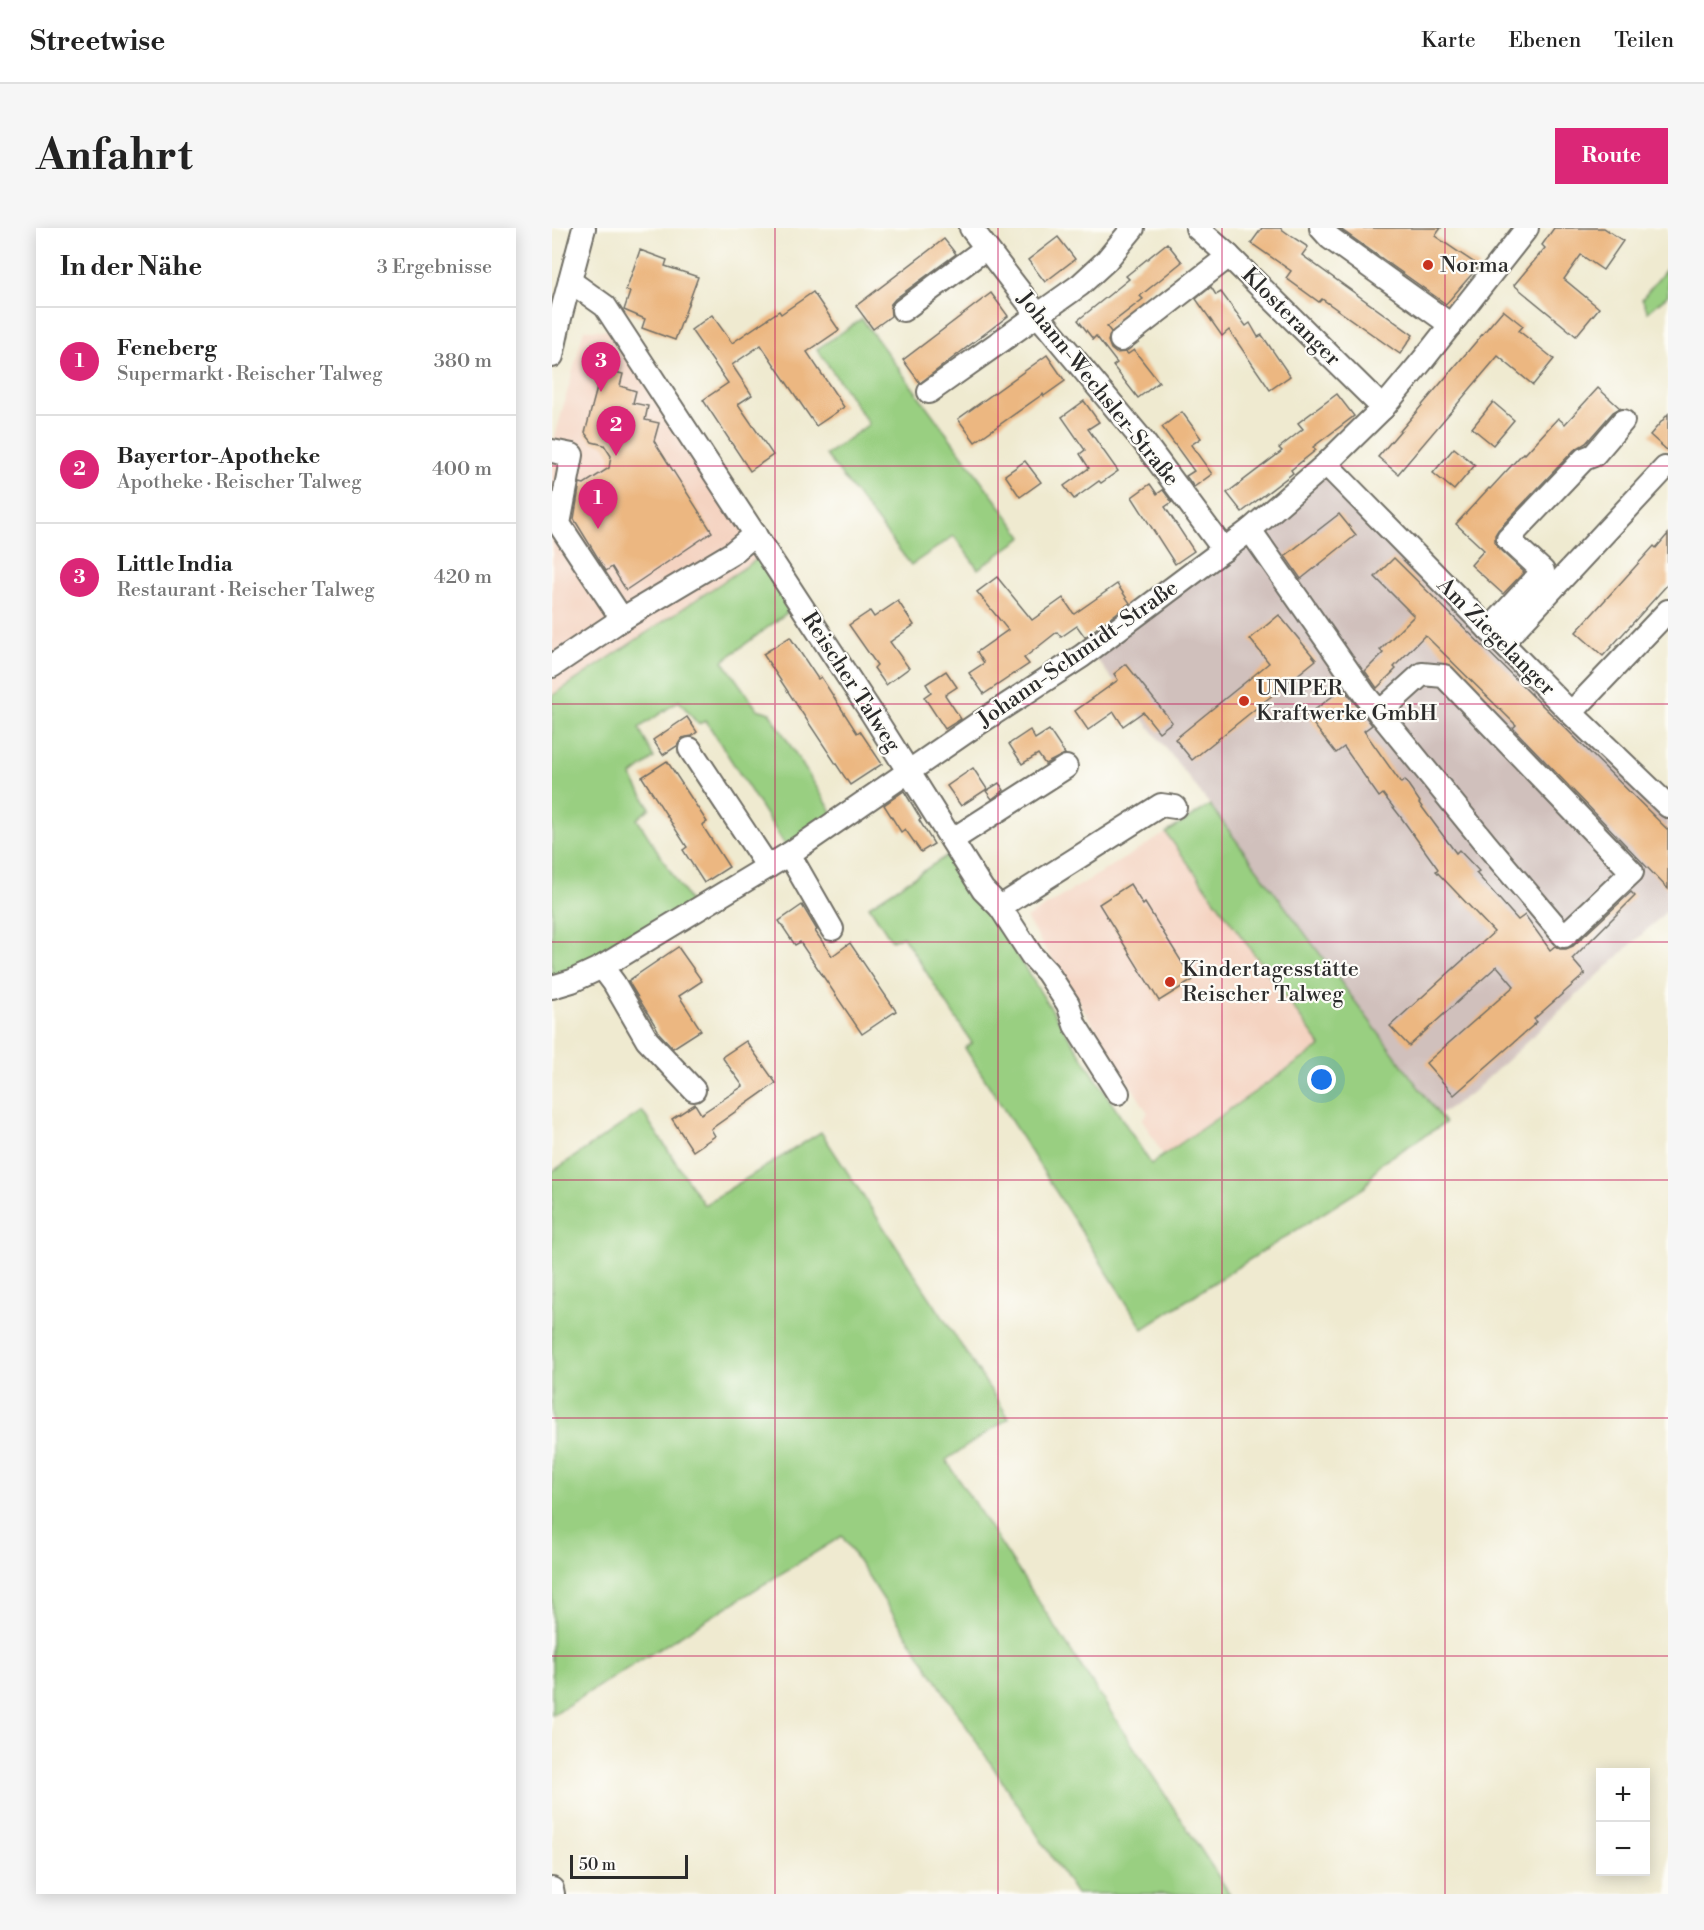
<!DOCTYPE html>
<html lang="de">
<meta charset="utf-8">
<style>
:root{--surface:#fff;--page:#f6f6f6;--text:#222;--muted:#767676;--line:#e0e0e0;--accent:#db2777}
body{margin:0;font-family:"Libre Bodoni",serif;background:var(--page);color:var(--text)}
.controls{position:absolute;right:18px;bottom:18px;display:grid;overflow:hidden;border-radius:0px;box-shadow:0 3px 15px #0003}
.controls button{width:54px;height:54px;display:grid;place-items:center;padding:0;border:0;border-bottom:2px solid var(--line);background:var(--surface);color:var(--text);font:30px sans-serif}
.scale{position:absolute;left:18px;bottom:15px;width:118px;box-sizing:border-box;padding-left:6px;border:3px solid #2b2b2b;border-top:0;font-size:16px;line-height:21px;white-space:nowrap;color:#2b2b2b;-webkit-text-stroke:4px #fdfcf7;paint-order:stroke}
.you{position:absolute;left:770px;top:852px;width:21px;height:21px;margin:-15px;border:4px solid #fff;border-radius:50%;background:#1a73e8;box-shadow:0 0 0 9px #1a73e833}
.badge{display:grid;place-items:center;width:39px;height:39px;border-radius:50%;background:var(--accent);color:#fff;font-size:20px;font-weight:700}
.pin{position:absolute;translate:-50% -50px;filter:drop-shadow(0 2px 3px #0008)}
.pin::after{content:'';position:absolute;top:32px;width:21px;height:18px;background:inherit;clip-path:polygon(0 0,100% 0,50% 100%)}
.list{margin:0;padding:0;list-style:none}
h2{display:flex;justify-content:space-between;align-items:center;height:78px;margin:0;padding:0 24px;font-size:26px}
h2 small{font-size:20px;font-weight:400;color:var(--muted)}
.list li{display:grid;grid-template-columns:39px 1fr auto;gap:18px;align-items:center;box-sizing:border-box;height:108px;padding:0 24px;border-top:2px solid var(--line)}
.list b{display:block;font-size:22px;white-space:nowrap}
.list p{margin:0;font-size:20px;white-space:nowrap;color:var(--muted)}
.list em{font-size:20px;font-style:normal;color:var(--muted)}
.map{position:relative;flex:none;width:1116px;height:1666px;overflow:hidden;border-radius:0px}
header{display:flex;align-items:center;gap:36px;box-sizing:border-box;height:84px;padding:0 30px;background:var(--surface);border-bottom:2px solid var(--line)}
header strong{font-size:28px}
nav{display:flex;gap:33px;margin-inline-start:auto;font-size:21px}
.intro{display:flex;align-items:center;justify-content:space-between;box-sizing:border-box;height:144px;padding:0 36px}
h1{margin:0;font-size:42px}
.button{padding:15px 27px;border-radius:0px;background:var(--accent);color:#fff;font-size:21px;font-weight:700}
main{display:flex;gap:36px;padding:0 36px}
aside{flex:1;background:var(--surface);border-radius:0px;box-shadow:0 3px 15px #0003}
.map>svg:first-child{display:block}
.built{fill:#f4d3c1}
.industrial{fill:#d0c0bc}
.green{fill:#99cf81;stroke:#627d56;stroke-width:1.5}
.building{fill:#ecb781}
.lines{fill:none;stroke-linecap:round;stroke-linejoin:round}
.minor-casing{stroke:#706e65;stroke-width:26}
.minor{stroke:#fff;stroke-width:22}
.grid{fill:none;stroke:#c2185b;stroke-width:1.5;stroke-opacity:0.55}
.poi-dot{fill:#c8321e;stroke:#fdfcf7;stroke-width:2}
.labels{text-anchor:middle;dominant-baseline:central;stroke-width:4.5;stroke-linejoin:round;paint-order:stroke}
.poi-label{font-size:22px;fill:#2b2b2b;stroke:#fdfcf7;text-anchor:start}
.street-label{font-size:22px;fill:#2b2b2b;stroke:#fdfcf7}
</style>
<header>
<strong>Streetwise</strong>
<nav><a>Karte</a><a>Ebenen</a><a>Teilen</a></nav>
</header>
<div class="intro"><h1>Anfahrt</h1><a class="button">Route</a></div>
<main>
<aside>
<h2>In der Nähe<small>3 Ergebnisse</small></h2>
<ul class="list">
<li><span class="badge">1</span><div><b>Feneberg</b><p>Supermarkt · Reischer Talweg</p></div><em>380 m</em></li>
<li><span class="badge">2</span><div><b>Bayertor-Apotheke</b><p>Apotheke · Reischer Talweg</p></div><em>400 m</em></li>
<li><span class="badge">3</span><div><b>Little India</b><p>Restaurant · Reischer Talweg</p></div><em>420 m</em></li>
</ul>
</aside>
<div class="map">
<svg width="1116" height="1666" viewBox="0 0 1116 1666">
<rect width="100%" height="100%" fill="#fdfcf7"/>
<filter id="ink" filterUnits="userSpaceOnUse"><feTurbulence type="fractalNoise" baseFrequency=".0167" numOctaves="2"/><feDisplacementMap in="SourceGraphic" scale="12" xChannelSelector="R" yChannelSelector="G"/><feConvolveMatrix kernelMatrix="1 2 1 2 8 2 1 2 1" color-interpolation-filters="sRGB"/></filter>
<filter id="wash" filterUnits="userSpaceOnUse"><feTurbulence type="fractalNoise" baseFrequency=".008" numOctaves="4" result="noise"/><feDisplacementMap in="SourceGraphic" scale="24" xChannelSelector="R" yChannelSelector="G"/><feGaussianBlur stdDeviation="1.35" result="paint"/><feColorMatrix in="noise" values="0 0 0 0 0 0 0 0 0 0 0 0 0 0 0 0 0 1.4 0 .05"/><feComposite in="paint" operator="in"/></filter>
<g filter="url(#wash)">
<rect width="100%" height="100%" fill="#efead0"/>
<g class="built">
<path d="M32,102H56L211,327L0,468V220Z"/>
<path d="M614,605L769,818L611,927L590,891L596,885L474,690Z"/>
</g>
<path class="industrial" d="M774,240L1116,592V682L921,864L887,887L658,577L543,429Z"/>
<g class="green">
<path d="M1116,39V67L1096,84L1090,71Z"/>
<path d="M310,91L471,309L426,341L402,308L359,337L274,227L317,196L265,121Z"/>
<path d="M211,327L244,378L171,433L205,481L218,485L284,590L237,623L154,493L146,496L127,473L87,500L102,530L79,548L98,580L85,591L140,677L0,759V468Z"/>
<path d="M658,577L893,895L828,936L813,959L681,1042L591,1101L413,820L420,815L351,708L340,713L317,678L399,625L599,936L769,818L614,605Z"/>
<path d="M90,883L152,977L269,904L457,1190L394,1232L678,1666H524L290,1308L0,1487V944Z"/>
</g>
<g id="blocks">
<g class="building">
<path d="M710,0H728L742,10L756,19L750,27L861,107L848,126L770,71L767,74L734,50L739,43L699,15Z"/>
<path d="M787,0H889L883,8L927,38L894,76Z"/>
<path d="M1002,0H1052L1071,13L1051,42L1029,27L1012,51L1047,80L1024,108L962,57L993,20L990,17Z"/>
<path d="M506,9L523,31L493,54L476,32Z"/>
<path d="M392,11L404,26L343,71L338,77L339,88L321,101L304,78Z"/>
<path d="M615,15L630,34L588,68L591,71L555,99L559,104L556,113L559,121L564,125L574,124L576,126L582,122L607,154L586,170L561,138L565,135L544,108L541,111L526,92L577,51L574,48Z"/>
<path d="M88,22L115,32L113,38L146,49L123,112L90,100L93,91L72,82L78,64L74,62Z"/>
<path d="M659,59L664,67L669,64L694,98L698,95L706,109L710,107L738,148L718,162L677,102L670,108L644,71Z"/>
<path d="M261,64L287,102L255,124L292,179L264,198L209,117L180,137L200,167L186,176L221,227L198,243L151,172L176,155L139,102L160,87L180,115L227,83L229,86Z"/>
<path d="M439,65L456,88L368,155L351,132Z"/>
<path d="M951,82L971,98L967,103L1002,131L981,157L946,128L846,246L826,229Z"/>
<path d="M495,127L513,153L492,168L491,166L423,214L406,191Z"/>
<path d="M50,141L71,146L68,158L84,163L81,175L96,178L93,192L107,195L102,213L160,304L74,362L60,339L54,343L22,291L28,255L32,256L57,240L59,228L52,217L40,214L33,205Z"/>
<path d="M1046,160L1068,180L1061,184L1034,215L1022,222L946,302L943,307V314L947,321L972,344L951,366L919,337L932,322L904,296L937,260L938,261L971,225L973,226L1006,190L1013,196Z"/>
<path d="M785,166L802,188L761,219L764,222L739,242L741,245L690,284L675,265L730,223L727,220L751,201L746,195Z"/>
<path d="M532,173L547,194L536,201L566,243L549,255L547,253L522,271L512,258L537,240L528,226L533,222L510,189Z"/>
<path d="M941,174L962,192L941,217L920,200Z"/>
<path d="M630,184L649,210L639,217L660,246L642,259L634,248L642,243L610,199Z"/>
<path d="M1116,186V223L1098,207Z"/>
<path d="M902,220L923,237L902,262L881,245Z"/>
<path d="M473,233L489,254L468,269L453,247Z"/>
<path d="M598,256L605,266L611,262L620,274L613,279L642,323L623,336L580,269Z"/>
<path d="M787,286L804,307L749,351L733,328Z"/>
<path d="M1116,306V356L1051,428L1024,404L1102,318L1104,320Z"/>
<path d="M842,330L1116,602V661L961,500L964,497L873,407L842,439L844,441L825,460L813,443L831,425L828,422L862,388L823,349Z"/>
<path d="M445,349L480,392L511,370L522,386L565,356L578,375L533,409L525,398L509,409L505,404L472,430L477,436L432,466L417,445L432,435L425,424L456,402L425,364Z"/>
<path d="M346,373L362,397L338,414L357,440L334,457L322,440L325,437L297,397L318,383L322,389Z"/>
<path d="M727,387L764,432L640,532L623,511L717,435L698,411Z"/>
<path d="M238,409L266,451L269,449L305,505L308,503L330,536L298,557L211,426Z"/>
<path d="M574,436L620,494L607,504L591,484L571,498L562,484L536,502L523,483L566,452L562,446Z"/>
<path d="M394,443L405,459L393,467L409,491L393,501L372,469L379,464L374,456Z"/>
<path d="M791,460L820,497L812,503L849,555L853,552L868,574L867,575L904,625L907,622L927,643L924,645L966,692L973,687L998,722L1003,718L1008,721H1014L1021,718L1079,664L1083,668L1020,731L1033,746L982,791L985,794L902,867L874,835L962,758L945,738L857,818L838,798L942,704L884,643L886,641L848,588L831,566L827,569L792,519L784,525L755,488Z"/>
<path d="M135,489L145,504L140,508L130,510L125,518L111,527L101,512Z"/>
<path d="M478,502L483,511L497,502L513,526L493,536L486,526L470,536L457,516Z"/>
<path d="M115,533L155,594L150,597L177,639L152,655L131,622L135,619L90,549Z"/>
<path d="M421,540L435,561L409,578L395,558Z"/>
<path d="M447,555L452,562L440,571L434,563Z"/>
<path d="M352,563L369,591L367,592L382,616L369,624L353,601L349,604L332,577Z"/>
<path d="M578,656L591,677L593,675L641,752L607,773L547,676Z"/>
<path d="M250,677L265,702L263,703L280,728L298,715L344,783L310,806L248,714L243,717L227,693Z"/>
<path d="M126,719L150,753L127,768L149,802L121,820L106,804V802L76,753Z"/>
<path d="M194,813L224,855L159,901L163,908L141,923L120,891L143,876L149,886L191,858L170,829Z"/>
</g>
</g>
</g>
<g filter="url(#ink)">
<use href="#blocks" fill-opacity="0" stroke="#706e65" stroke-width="1.5"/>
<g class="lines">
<defs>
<g id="minor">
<path d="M419,0L485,86L591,213L672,322"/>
<path d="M645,0L677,28L831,180"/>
<path d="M769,0L778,10L899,97"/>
<path d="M18,53L53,78L319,484L431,662L448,679L480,728L495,744L516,776L523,797L566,865"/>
<path d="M351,82L434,20"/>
<path d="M569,112L677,28"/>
<path d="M0,128L8,90L32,0"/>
<path d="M377,164L528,57L554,33L581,0"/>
<path d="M0,223L20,227L7,296L70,391L0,438"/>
<path d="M774,236L1019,485L1116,578"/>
<path d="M698,302L813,467L934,616L1012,708L1080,644L892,448L870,446L827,485"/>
<path d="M70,391L179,326L203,306"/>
<path d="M937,402L991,343L956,311L1032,231L1042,227L1071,193"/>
<path d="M950,415L1113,240"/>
<path d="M1019,485L1116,383"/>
<path d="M138,521L216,639"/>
<path d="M400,612L514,539"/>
<path d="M237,626L280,701"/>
<path d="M448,679L609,577L623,579"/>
<path d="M50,739L62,755L95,812L142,862"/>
<path d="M0,759L20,753L50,739L237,626L424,497L530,428L698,302L774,236L831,180L871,132L975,0"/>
<path d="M0,1661L1,1666"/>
</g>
</defs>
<use href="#minor" class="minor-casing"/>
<use href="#minor" class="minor"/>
</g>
</g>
<path class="grid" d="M223,0V1666M446,0V1666M670,0V1666M893,0V1666M0,238H1116M0,476H1116M0,714H1116M0,952H1116M0,1190H1116M0,1428H1116"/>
<g class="poi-dot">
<circle cx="876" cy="37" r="6"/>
<circle cx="692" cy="473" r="6"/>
<circle cx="618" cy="754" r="6"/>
</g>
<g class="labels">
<g class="poi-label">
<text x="888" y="37">Norma</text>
<text x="704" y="460">UNIPER<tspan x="704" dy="25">Kraftwerke GmbH</tspan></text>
<text x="630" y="741">Kindertagesstätte<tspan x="630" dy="25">Reischer Talweg</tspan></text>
</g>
<g class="street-label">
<text transform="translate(739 89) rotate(45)">Klosteranger</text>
<text transform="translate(546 161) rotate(51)">Johann-Wechsler-Straße</text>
<text transform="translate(944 409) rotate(45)">Am Ziegelanger</text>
<text transform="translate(526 426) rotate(-35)">Johann-Schmidt-Straße</text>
<text transform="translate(299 454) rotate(57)">Reischer Talweg</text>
</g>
</g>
</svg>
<div class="controls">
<button>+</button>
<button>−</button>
</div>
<div class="scale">50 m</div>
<div class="you"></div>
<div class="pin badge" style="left:46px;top:301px">1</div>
<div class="pin badge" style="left:64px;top:228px">2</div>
<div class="pin badge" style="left:49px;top:164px">3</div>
</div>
</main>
